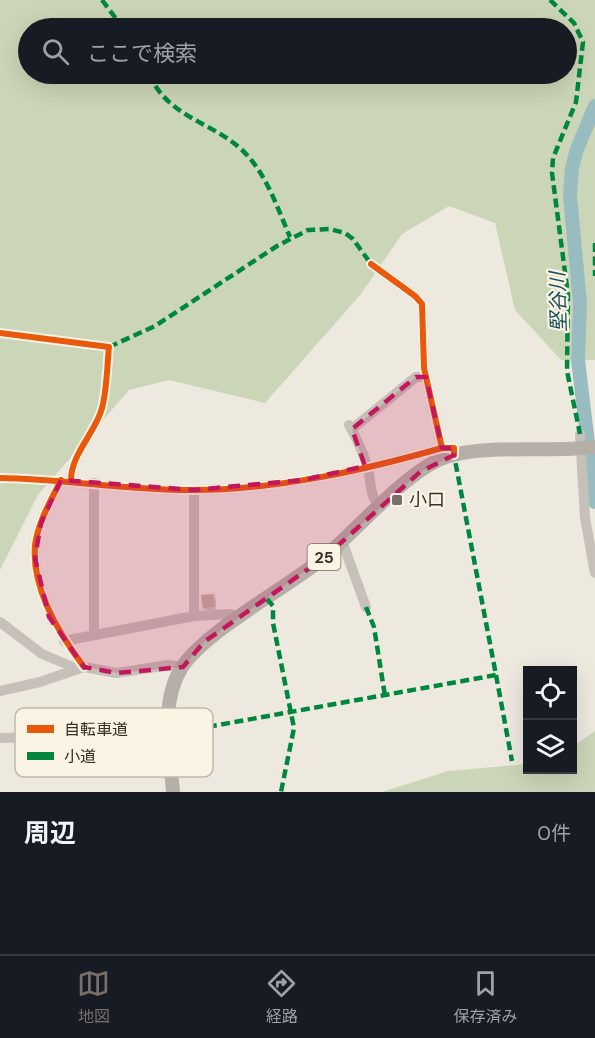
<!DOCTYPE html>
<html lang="ja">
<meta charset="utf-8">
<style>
:root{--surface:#171b24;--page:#242831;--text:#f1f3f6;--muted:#9ea1a6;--line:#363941;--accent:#786f67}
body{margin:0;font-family:"DM Sans","Noto Sans JP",sans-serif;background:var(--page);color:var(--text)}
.controls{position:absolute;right:18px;bottom:18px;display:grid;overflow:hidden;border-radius:0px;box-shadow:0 6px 24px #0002}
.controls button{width:54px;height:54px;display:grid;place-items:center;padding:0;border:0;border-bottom:2px solid var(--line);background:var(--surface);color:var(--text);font:30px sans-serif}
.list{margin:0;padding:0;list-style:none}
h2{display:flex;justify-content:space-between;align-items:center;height:78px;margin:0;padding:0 24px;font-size:26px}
h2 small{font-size:20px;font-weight:400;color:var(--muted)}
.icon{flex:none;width:33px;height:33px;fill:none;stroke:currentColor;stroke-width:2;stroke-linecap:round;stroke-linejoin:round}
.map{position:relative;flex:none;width:595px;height:792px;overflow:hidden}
.search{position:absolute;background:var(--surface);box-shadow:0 6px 24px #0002;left:18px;right:18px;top:18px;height:66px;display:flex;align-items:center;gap:15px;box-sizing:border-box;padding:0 21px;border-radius:33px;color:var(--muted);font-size:22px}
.sheet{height:162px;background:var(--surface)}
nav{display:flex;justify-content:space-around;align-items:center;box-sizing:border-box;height:84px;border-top:2px solid var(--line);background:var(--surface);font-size:16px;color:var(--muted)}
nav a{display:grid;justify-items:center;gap:3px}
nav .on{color:var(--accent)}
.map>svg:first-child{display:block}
.green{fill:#cbd5b7;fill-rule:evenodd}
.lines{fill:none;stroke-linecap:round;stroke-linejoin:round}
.river{stroke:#99bcc1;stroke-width:14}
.building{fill:#c4af9f;filter:url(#shadow)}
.minor{stroke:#c6c0b8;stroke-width:10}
.major{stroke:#b5afa7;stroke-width:14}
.quiet{stroke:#00873e;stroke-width:4.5;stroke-dasharray:9 4.5;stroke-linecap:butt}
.cycleway-casing{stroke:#fbf4e5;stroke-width:10}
.cycleway{stroke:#e8590c;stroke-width:6}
.marked{fill:#c2185b;fill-opacity:0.2;stroke:#c2185b;stroke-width:4.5;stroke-dasharray:12 8;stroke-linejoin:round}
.poi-dot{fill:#786f67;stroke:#fbf4e5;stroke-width:2}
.labels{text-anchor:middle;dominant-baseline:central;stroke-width:4.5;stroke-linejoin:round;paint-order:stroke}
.shield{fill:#fbf4e5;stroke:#72695f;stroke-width:1.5}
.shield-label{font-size:16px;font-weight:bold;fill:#382e26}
.poi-label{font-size:18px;fill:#382e26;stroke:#fbf4e5;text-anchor:start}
.water-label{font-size:20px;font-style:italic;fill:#174f5d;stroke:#fbf4e5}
.key{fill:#fbf4e5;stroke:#c0b9ac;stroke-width:1.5}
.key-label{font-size:16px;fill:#382e26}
</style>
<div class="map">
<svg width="595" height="792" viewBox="0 0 595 792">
<defs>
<filter id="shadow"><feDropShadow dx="2" dy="3.5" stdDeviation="3" flood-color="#0004"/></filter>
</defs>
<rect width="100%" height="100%" fill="#eee9df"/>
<g class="green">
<path d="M0,0H595V360H561L515,310L495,223L449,206L402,234L361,294L265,403L169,380L129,390L38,495L0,570ZM28,28H566V74H28Z"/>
<path d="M595,731V792H382L448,771L527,764L528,770H572L573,746Z"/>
</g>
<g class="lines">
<path class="river" d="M595,106L577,149L572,168L570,196L580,303L578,360L595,502"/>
</g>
<path class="building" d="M214,594V607L203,608L201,595Z"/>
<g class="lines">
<g class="minor">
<path d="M371,264L415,296L422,304L424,368L442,448"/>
<path d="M0,333L109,347C107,367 107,389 102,408C96,432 71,454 71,480"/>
<path d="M349,425C357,438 362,451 367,465C372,481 368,494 380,507"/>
<path d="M352,429L416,377H426"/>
<path d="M580,434L585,518L595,573"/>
<path d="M0,478C64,479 127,490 191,490C275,490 361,471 442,448H454V455"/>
<path d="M61,480C51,500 38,522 35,545C31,589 59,634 84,667"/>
<path d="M94,483V635"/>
<path d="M342,541L366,607"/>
<path d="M194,616V490"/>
<path d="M0,622L42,654L78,669"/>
<path d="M64,641L194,616L231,614L236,621"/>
<path d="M0,691L40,682L84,667L117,673L168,665L183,667"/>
<path d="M0,738L168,734"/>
</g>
<path class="major" d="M173,792C170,752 159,703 182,667C207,630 285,589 322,559C357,531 409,467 449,456C491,444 551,453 595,447"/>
<g class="quiet">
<path d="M102,0L123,28"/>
<path d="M550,0L574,23L583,42L576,102L553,158L552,173L568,295L567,371L580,434"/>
<path d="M149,74C168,117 208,120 241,149C266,172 277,207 290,237"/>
<path d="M595,243V276"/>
<path d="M109,347L155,326L277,246L308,230L330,229L345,233L353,239L371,264"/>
<path d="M267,599L273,606V623L294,728L281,792"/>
<path d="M366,607L374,627L385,696"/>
<path d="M496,675L512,761"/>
<path d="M168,734L496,675L454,455"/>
</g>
<defs>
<g id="cycleway">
<path d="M371,264L415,296L422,304L424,368L442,448"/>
<path d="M0,333L109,347C107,367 107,389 102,408C96,432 71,454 71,480"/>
<path d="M0,478C64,479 127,490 191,490C275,490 361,471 442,448H454V455"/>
<path d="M61,480C51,500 38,522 35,545C31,589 59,634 84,667"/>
</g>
</defs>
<use href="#cycleway" class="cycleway-casing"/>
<use href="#cycleway" class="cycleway"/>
</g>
<path class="marked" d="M416,377H426L442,448H454V455L420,472L324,558L204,642L183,667L117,673L84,667L49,617L35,558L41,523L61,480L194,490L303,480L365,466L352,429Z"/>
<rect class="poi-dot" x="391" y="494" width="12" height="12" rx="3"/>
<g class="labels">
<rect class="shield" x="307.5" y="544" width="33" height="26" rx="4.5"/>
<g class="shield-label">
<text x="324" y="557">25</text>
</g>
<g class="poi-label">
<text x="409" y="500">小口</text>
</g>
<g class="water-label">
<text transform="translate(558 302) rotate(-92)">堅谷川</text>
</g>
</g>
<rect x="15" y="708" width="198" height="69" rx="9" class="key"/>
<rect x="27" y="725" width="27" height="8" fill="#e8590c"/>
<rect x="27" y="752" width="27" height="8" fill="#00873e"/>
<g class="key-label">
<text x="64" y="735">自転車道</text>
<text x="64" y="762">小道</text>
</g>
</svg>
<div class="controls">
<button><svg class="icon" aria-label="locate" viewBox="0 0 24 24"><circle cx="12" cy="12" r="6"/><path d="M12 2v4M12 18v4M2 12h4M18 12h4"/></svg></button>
<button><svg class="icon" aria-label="layers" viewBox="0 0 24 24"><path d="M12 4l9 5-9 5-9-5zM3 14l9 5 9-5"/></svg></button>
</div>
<div class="search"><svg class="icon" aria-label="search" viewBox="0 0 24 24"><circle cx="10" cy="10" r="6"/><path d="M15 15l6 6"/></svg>ここで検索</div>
</div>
<section class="sheet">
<h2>周辺<small>0件</small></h2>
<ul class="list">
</ul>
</section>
<nav>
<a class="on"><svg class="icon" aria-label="map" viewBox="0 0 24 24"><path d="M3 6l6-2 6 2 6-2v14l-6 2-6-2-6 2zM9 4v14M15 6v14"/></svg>地図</a>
<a><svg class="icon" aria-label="directions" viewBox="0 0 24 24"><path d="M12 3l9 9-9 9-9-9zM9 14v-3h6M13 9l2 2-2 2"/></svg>経路</a>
<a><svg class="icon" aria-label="saved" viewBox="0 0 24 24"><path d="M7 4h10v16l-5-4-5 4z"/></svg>保存済み</a>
</nav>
